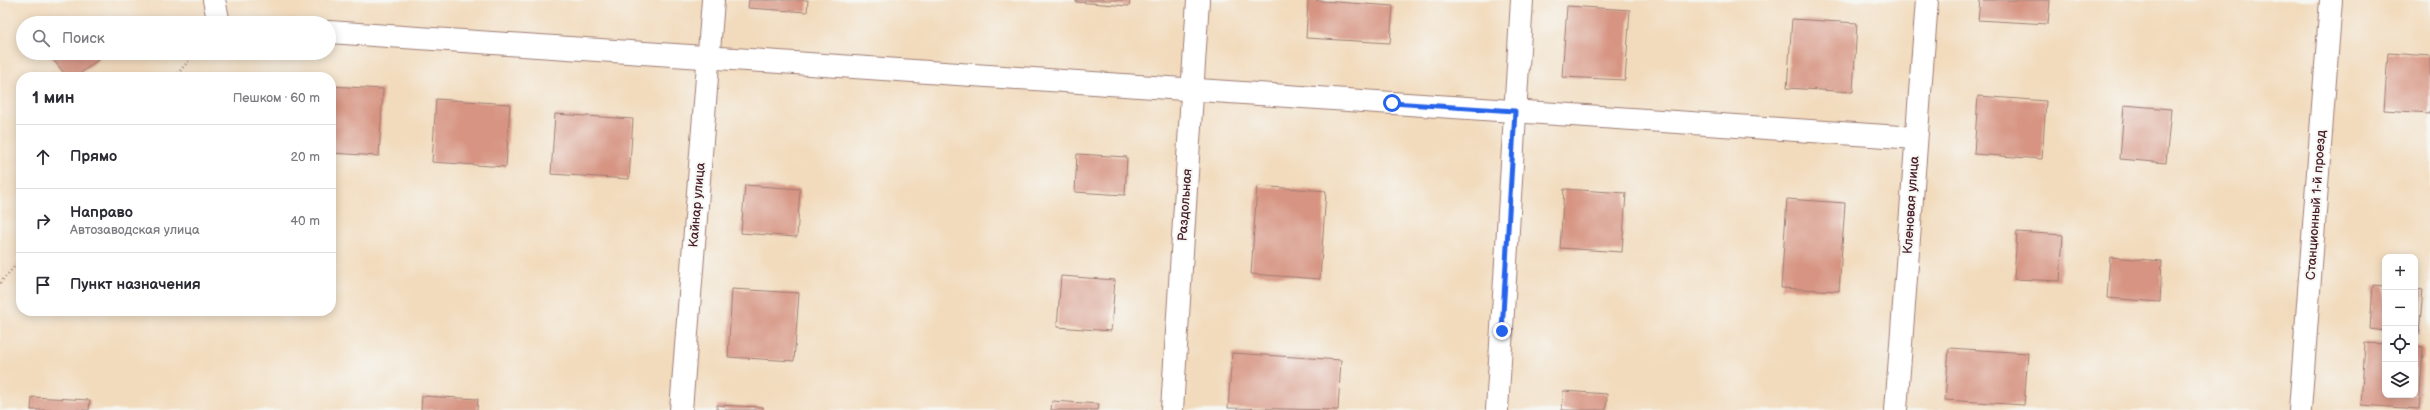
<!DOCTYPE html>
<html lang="ru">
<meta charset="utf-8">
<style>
:root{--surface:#fff;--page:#f2f2f3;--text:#2b2b33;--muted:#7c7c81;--line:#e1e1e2}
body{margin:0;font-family:"Balsamiq Sans",sans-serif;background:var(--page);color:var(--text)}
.controls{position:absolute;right:12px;bottom:12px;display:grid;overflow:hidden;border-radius:8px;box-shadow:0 2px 10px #0003}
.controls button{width:36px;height:36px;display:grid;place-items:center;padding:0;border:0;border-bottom:1px solid var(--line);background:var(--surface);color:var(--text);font:20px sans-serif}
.stop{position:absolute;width:12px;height:12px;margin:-9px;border:3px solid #2563eb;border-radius:50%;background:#fff}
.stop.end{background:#2563eb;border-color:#fff;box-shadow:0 1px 4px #0008}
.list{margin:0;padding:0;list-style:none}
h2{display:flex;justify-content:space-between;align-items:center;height:52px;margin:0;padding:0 16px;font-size:17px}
h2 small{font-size:13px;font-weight:400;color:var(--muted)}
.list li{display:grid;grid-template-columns:26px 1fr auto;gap:12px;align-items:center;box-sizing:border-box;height:64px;padding:0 16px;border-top:1px solid var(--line)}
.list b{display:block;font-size:15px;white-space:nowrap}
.list p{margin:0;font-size:13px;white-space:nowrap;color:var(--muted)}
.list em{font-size:13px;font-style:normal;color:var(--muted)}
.icon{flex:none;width:22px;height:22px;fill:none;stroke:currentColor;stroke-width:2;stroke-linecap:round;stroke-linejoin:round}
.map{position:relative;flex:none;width:2430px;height:410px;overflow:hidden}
.search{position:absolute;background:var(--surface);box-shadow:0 2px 10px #0003;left:16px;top:16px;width:320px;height:44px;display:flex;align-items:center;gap:10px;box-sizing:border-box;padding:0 14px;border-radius:22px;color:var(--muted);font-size:15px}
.panel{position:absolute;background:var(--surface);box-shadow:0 2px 10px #0003;left:16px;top:72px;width:320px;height:244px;border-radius:16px}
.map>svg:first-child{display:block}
.building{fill:#d79482}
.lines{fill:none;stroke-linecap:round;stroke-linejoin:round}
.minor-casing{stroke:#9e7d74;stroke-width:24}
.path{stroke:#9e7d74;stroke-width:2.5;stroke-dasharray:1 3;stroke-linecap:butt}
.minor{stroke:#fff;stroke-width:22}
.route{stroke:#2563eb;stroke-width:5}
.labels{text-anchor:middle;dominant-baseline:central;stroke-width:4;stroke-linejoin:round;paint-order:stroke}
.street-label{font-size:13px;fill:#4a1f2b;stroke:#f6f6f2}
</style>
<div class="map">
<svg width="2430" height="410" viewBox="0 0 2430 410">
<rect width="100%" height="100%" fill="#f6f6f2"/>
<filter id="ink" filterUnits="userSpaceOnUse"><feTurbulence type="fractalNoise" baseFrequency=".025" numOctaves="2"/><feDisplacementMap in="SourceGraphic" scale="8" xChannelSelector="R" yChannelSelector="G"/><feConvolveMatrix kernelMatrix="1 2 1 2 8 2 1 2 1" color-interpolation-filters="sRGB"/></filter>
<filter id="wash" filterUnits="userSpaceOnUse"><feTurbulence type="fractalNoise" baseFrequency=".012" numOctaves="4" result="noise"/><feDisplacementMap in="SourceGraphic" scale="16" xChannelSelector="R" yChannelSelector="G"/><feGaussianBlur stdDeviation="0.9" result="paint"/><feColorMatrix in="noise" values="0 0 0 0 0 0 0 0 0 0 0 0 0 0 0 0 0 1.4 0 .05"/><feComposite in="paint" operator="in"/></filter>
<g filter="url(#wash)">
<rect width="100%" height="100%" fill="#f2dbbd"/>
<g id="blocks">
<g class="building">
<path d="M749,0H808L807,12L748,8Z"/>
<path d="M1076,0H1130L1129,6L1076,2Z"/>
<path d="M1308,0L1393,6L1390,43L1306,38Z"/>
<path d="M1980,0H2050L2048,24L1978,20Z"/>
<path d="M1567,6L1630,10L1625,80L1562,77Z"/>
<path d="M1792,19L1857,23L1853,92L1787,88Z"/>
<path d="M48,53H95L99,59L76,77H67Z"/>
<path d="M2388,53L2430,56V113L2384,110Z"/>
<path d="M331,86L383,89L379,156L331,153Z"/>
<path d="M1978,96L2046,101L2042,159L1974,154Z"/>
<path d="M436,99L510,104L506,167L432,162Z"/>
<path d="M2124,105L2171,109L2166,163L2120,159Z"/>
<path d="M555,114L633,119L629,179L551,174Z"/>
<path d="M1077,154L1127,157L1125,195L1075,192Z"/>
<path d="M745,185L800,189L797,237L741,233Z"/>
<path d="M1257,186L1326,191L1320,279L1251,274Z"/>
<path d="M1564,189L1626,193L1622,252L1560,248Z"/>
<path d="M1787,199L1845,203L1839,291L1781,288Z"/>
<path d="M2017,232L2063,235L2060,281L2014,279Z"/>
<path d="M2110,257L2162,261L2160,302L2107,298Z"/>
<path d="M1061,276L1115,280L1111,331L1057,327Z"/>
<path d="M2373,285L2385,286V331L2370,329Z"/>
<path d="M732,289L799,293L794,361L728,357Z"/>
<path d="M2415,289L2423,290L2419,334L2415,333Z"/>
<path d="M2365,343L2385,344V395H2415V346L2423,347L2419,409L2361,405Z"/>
<path d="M1949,348L2028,353L2024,405L1945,400Z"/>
<path d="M1232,353L1341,360L1338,410L1228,408Z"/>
<path d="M1563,391L1607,394L1606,410H1562Z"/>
<path d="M422,396L478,399L477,410H421Z"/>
<path d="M32,397L90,400L89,410H31Z"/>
<path d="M1052,401L1099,404L1098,410H1051Z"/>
<path d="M717,405L763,407V410H717Z"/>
</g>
</g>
</g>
<g filter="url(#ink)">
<use href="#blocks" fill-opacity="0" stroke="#9e7d74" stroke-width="1"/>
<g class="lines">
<defs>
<g id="minor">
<path d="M214,0L219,23"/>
<path d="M329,32L1916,138"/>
<path d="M681,410L713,0"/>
<path d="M1172,410L1198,0"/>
<path d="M1497,410L1522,0"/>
<path d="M1896,410L1927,0"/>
<path d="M2300,410L2331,0"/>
</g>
</defs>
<use href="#minor" class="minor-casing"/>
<g class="path">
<path d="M175,77L195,53"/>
<path d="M0,283L21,259"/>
</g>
<use href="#minor" class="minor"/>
</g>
</g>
<g class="lines" filter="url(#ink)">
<path class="route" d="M1392,103L1515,111L1502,331"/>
</g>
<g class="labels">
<g class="street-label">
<text transform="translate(697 205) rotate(-85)">Кайнар улица</text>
<text transform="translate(1185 205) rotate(-86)">Раздольная</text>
<text transform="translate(1911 205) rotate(-86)">Кленовая улица</text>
<text transform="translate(2316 205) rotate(-86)">Станционный 1-й проезд</text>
</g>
</g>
</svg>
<div class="controls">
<button>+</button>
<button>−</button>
<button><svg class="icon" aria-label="locate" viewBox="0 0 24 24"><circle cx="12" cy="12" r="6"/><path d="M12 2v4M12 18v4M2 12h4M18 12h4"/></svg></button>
<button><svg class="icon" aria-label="layers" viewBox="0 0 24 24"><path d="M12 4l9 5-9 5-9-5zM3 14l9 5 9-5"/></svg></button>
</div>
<div class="stop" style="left:1392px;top:103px"></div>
<div class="stop end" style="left:1502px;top:331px"></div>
<div class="search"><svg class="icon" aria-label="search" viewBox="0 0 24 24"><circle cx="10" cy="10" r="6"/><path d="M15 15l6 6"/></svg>Поиск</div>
<section class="panel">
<h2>1 мин<small>Пешком · 60 m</small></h2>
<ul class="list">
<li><svg class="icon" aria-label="ahead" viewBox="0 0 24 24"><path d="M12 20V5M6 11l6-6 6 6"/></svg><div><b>Прямо</b></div><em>20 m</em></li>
<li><svg class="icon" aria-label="right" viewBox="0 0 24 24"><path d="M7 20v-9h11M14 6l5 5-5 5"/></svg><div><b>Направо</b><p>Автозаводская улица</p></div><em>40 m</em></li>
<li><svg class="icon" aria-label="arrive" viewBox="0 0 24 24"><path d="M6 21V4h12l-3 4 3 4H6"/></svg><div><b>Пункт назначения</b></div></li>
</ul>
</section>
</div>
